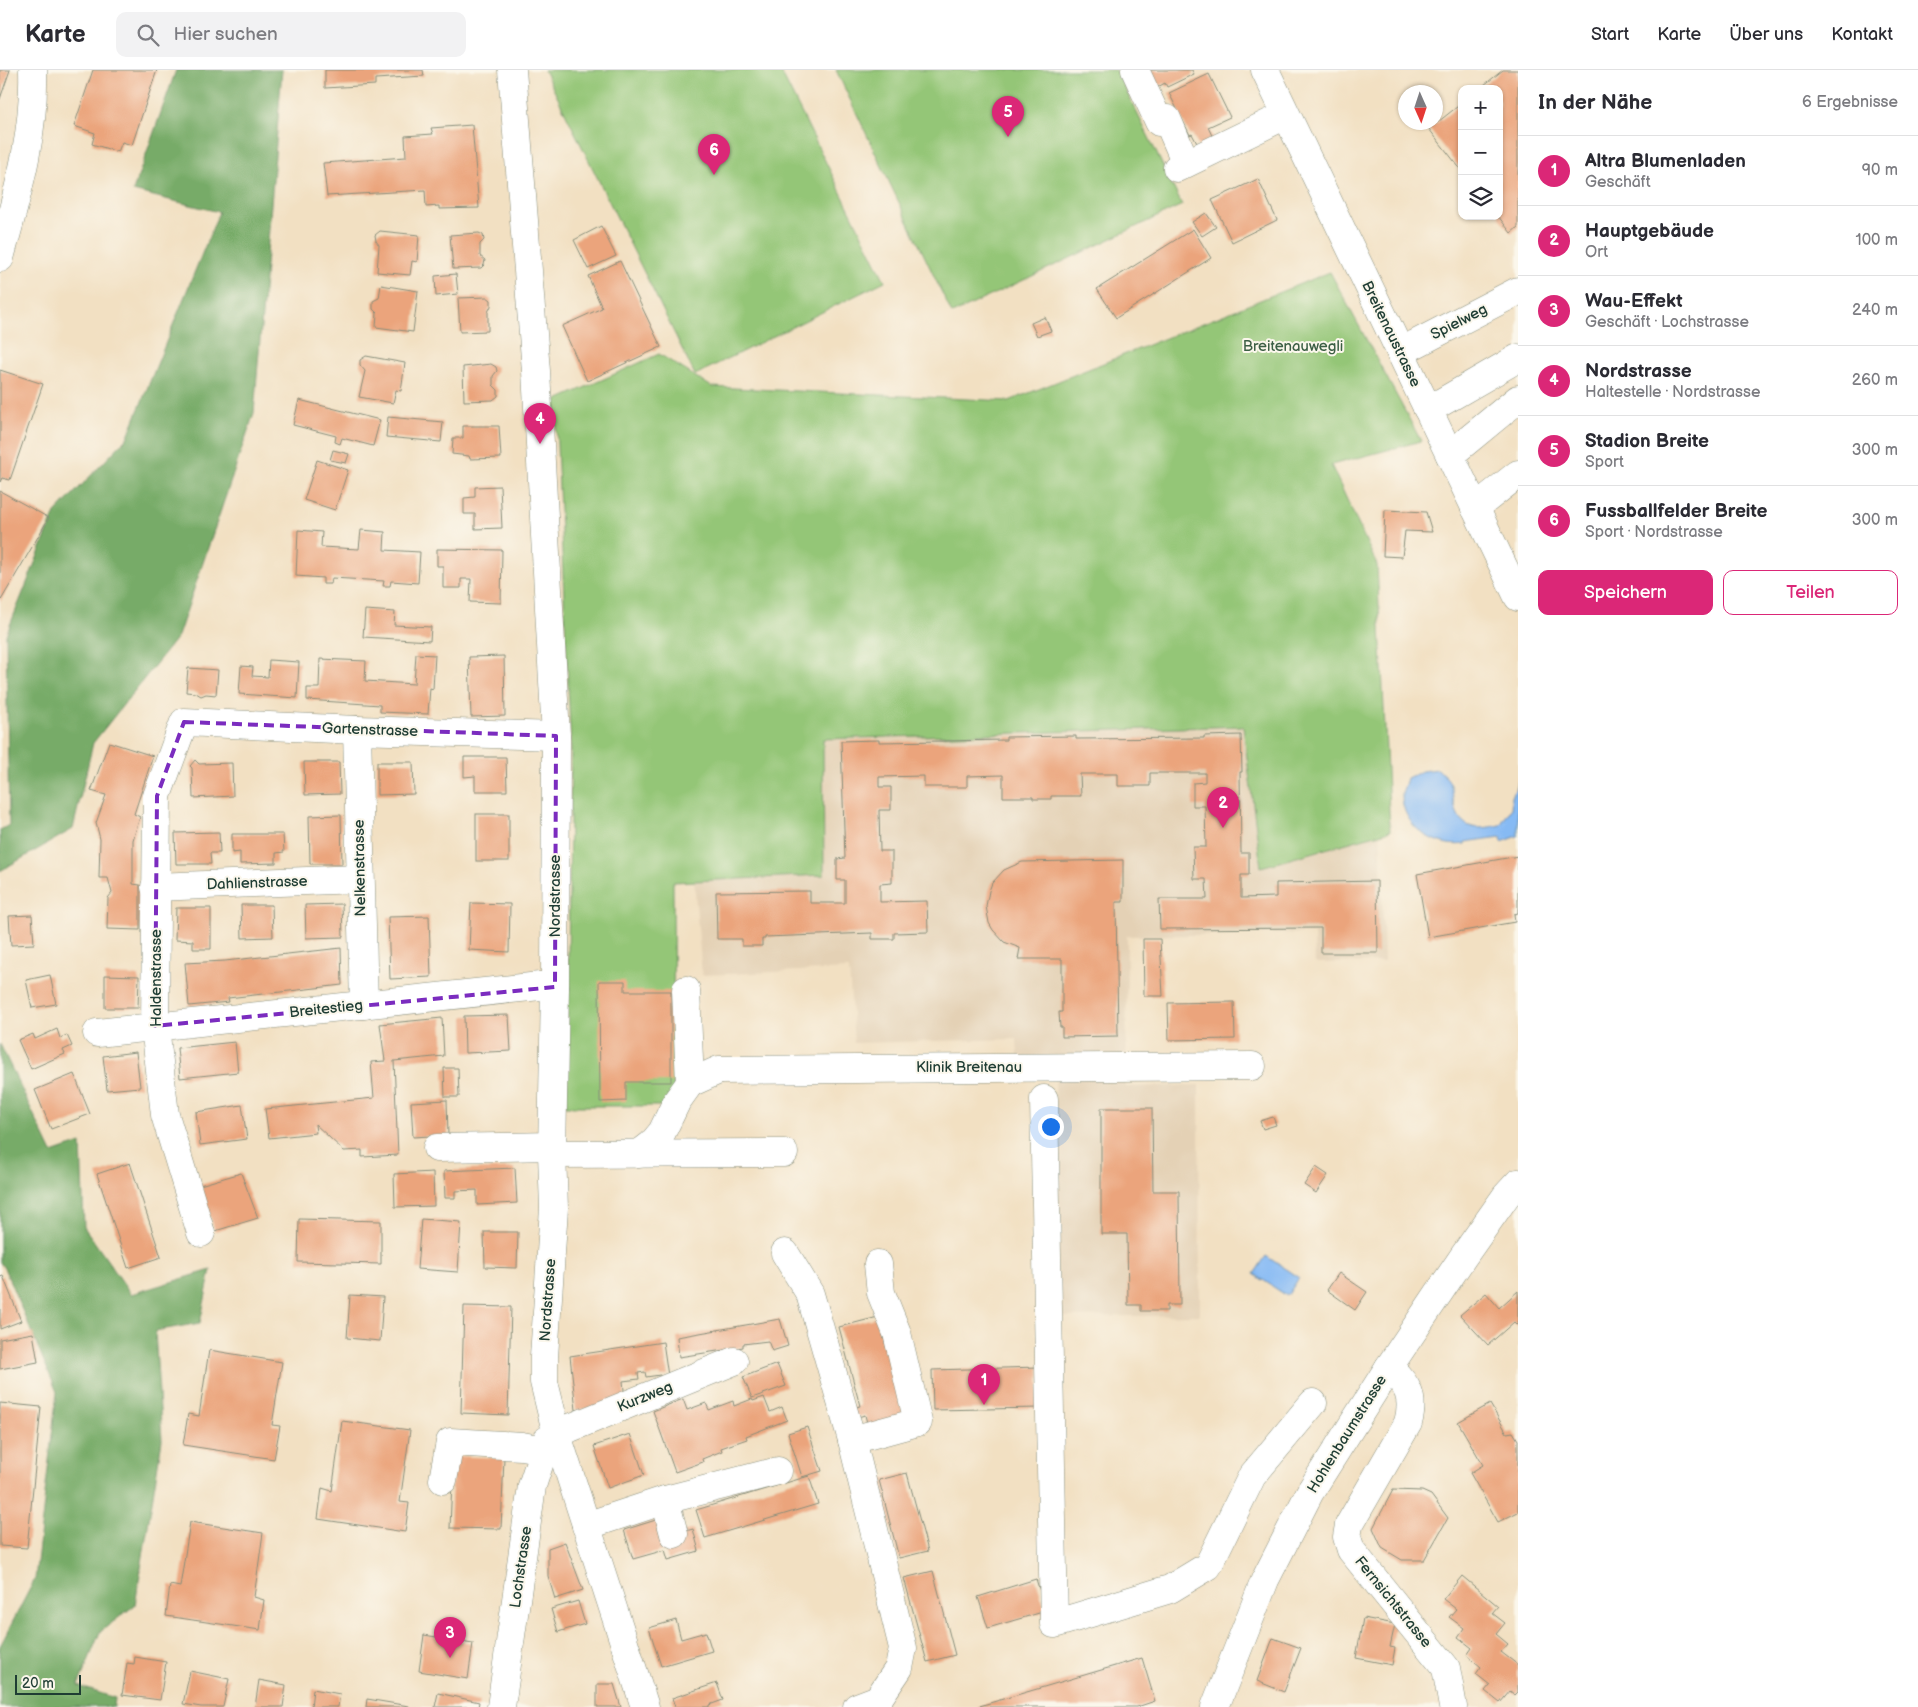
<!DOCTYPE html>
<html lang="de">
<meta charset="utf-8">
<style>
:root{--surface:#fff;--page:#f2f2f3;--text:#2b2b33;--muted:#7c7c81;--line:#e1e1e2;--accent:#db2777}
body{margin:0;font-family:"Balsamiq Sans",sans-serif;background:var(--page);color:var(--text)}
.controls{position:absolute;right:15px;top:15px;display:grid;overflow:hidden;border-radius:10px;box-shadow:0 1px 4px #0004}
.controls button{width:45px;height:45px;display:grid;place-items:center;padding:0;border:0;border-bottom:1px solid var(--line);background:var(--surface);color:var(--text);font:25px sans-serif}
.compass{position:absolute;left:1398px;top:15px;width:45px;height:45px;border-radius:50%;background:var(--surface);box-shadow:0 1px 4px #0004;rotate:177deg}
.scale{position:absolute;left:15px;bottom:12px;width:66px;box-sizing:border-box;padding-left:5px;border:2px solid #1f3d34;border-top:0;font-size:14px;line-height:18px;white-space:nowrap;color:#1f3d34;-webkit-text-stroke:4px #fbf7ec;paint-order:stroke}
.you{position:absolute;left:1050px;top:1056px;width:18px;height:18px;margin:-12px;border:4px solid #fff;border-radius:50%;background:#1a73e8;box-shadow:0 0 0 8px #1a73e833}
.badge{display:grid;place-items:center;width:32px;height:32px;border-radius:50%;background:var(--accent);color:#fff;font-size:16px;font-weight:700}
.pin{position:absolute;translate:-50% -41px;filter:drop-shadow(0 1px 2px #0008)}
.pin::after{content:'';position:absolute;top:26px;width:18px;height:15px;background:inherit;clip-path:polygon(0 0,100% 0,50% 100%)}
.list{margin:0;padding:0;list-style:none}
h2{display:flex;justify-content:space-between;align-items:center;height:65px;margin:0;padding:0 20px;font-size:21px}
h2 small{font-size:16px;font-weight:400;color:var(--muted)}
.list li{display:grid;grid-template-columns:32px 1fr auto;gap:15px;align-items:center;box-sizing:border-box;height:70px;padding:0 20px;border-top:1px solid var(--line)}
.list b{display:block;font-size:19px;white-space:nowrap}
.list p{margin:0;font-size:16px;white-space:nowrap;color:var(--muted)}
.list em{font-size:16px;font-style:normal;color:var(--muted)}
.actions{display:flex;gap:10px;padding:15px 20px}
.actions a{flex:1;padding:11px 0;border:1px solid var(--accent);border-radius:10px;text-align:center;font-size:18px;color:var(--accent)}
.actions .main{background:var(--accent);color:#fff}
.icon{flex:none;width:28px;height:28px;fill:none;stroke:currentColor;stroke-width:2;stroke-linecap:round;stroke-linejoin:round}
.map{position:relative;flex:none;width:1518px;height:1637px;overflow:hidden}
header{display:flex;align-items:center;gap:30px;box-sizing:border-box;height:70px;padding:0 25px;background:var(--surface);border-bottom:1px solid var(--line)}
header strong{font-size:24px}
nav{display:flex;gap:28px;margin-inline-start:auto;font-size:18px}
.search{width:350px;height:45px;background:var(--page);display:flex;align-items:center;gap:12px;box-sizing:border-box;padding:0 18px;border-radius:10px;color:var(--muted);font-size:19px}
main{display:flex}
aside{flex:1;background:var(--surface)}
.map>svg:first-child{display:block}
.built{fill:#e4d1b5}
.green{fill:#94c677;stroke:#5a8256}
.forest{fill:#77ab68;stroke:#4b744e}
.water{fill:#86baf4;stroke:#527c94}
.building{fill:#eba47b}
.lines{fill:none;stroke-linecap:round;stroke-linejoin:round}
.minor-casing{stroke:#888e7b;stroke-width:29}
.minor{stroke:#fff;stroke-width:28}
.marked{fill:none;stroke:#7b2cbf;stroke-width:4;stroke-dasharray:10 6;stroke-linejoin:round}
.labels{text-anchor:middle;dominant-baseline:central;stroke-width:4;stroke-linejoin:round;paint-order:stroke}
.street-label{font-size:15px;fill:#1f3d34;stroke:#fbf7ec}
.park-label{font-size:15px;fill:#3c5f45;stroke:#fbf7ec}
</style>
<header>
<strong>Karte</strong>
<div class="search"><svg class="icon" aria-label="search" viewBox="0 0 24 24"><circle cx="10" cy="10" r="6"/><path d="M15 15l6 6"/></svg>Hier suchen</div>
<nav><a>Start</a><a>Karte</a><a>Über uns</a><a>Kontakt</a></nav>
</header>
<main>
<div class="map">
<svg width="1518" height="1637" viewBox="0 0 1518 1637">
<rect width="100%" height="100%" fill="#fbf7ec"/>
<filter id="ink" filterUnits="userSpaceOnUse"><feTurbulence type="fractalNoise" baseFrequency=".02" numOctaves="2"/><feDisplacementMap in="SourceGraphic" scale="10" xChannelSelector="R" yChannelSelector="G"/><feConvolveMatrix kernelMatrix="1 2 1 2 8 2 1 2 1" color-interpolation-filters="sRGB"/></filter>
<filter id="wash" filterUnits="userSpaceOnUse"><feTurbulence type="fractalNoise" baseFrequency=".0096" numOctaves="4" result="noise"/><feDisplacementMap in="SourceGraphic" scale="20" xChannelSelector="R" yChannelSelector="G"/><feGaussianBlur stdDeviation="1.12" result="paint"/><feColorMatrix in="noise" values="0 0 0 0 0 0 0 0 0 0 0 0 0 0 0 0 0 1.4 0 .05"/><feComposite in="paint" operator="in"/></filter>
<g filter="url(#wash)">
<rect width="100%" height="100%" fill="#f2e0c2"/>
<path class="built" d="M1280,589L1379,717L1384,892L1315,893L1314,863L1127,866L1126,1017L1199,1015L1200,1245L1058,1247L1055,988H1018L1017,969L854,973L849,899L702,905L691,774L774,606Z"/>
<g class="green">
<path d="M544,0H780L885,211L695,305Z"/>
<path d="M836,0H1116L1182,135L952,244Z"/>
<path d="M1330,202L1421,371L1331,395L1377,495L1390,761L1261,797L1243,656L823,669L824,805L673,812L674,1036H566L571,679L555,331L659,284L712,317L1009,331Z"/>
</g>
<g class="forest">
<path d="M176,0H282L254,343L178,566L93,673L73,759L0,801V760L9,755L6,565L55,443L127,368L219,142L133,121Z"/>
<path d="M0,974L52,1083L81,1073L84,1157L131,1224L211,1200L200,1253L155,1261L162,1370L135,1535L100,1562L78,1616L115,1628L114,1637H0V1576L35,1509L57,1322L5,1200L0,1192Z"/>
</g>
<g class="water">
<path d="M1438,699C1441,703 1447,707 1449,711C1453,717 1452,727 1454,734C1461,761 1477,760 1500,755L1511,739L1512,727L1518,712V766L1502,772L1501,767L1465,772V774C1435,779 1401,756 1402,724C1403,719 1406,713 1407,708L1422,701Z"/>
<path d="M1266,1186L1299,1208L1287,1226L1254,1204Z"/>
</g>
<g id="blocks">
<g class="building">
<path d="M0,0H10L0,29Z"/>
<path d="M93,0H157L132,75L122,72L118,82L92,74L95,63L74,56Z"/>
<path d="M325,0H423L424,6L375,9V15L325,18Z"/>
<path d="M1147,0H1192L1194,4L1167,17L1165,13L1156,18Z"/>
<path d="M1503,0H1518V157L1511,163L1498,146H1499V19H1479Z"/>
<path d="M1209,4L1230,47L1208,57L1214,70L1199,77L1192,64L1190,65L1169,23Z"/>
<path d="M1462,33V101L1429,59Z"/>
<path d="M472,55L479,138L439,139V136L426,137L425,120L327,126L323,93L406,87L405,66L433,64L431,58Z"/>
<path d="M1258,109L1277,150L1232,172L1212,130Z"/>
<path d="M1206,143L1216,157L1202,166L1192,152Z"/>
<path d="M601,156L616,186L588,199L574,170Z"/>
<path d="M1193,159L1211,188L1116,248L1097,219Z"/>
<path d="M380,161L419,165L417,192L412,191L410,205L377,202L379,175L376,171L375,165Z"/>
<path d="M479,163L483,165L484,170L480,174V186L485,190L484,195L481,198L453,199L450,165Z"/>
<path d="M620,191L661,277L587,311L562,256L602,238L588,206Z"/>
<path d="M456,204L458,224L436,226L435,206Z"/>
<path d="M381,215L418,221L413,262L376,257L377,243L373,239V231L379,228Z"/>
<path d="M487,227L491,230V236L488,242V261L460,262L458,228Z"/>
<path d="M1045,247L1051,261L1037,266L1031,253Z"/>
<path d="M366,286L405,293L401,321L396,320L393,333L359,327L365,301L360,295V290Z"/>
<path d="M491,294L496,297L497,301L493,306V315L498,320V326L493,330L464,331L463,297Z"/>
<path d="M0,300L43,314L10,410L2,408L0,412Z"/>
<path d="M299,330L380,350L373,376L342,368L340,374L335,372L336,366L293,355Z"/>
<path d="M388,347L443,352L441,372L386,367Z"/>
<path d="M463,356H499L501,388L470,389L469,386L452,384L453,368H463Z"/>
<path d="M333,380L349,384L346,393L330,390Z"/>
<path d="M317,390L348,400L335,440L304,430Z"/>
<path d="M500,416L502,458L475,459V444H464V428L475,427V417Z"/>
<path d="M0,421L49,448L0,532Z"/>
<path d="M1385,440L1426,442L1432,462L1405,461L1402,487L1383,486Z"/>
<path d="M298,460L322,462L321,477L359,479L361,460L385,462L384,480L420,482L418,513L391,511L390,516H383L384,511L332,508L331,514H323V508L296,506Z"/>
<path d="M437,479L502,480L501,533L470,532L471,509H461V518H443V496H437Z"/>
<path d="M365,540L395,542L394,555L431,557L430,571L363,567Z"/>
<path d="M416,584L435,585L433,619L430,618L428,644L380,642V635L307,630V618H319L320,589L366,591L365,611L414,614Z"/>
<path d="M504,586L505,646L471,647L469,587Z"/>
<path d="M269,590L299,592L297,628L239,624L241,596L253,597L252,606L268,607Z"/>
<path d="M188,598L218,600L216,625L206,624L201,626L196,623L186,622Z"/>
<path d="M1241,665L1242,702H1240L1241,783H1249V805H1241V828L1276,827V813L1377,811L1378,883H1321V858L1160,859L1159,829H1207L1206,809H1194L1193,777H1206L1205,736H1193V713L1205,712V703H1150V716H1118V704H1080L1081,726H1051V729H1033V727H1003V705L967,706V717H924V706L879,707V717H891V740H879L880,781H892V813L880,814V832L927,831L928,862L894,863V869H872V863L765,867V869H762V876H742V869H717L716,822L810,821V833H845V810H837V789L845,788L841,671L879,670V672L1006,670V667L1076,666V669L1204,668V666Z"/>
<path d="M109,672L153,686L134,744L140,747L133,770V814L140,815V860L107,859L108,828L112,823L108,808H99L100,769L96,753L106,725L91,721Z"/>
<path d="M464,687H506L507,721H475V706L464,707Z"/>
<path d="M195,690L199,694L232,693L233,726L193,728L192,698L190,696Z"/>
<path d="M304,692H339L340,724L305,725Z"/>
<path d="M377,692H413L414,724L377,725Z"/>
<rect x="476" y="744" width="33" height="47"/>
<path d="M341,745L342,794H310L309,746Z"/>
<path d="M219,762L220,783H210L211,794H176L175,763Z"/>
<path d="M232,764H283L284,782L276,783V793L240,794V782L232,783Z"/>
<path d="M1518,786V843L1514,844L1515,852L1428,867L1417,804Z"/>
<path d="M1123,790V832H1116L1118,966L1062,967V957H1060L1059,942H1062V889H1018L1020,878L1004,872L993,860L989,853L986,836L989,821L992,813L1004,800L1022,792Z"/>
<path d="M471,833L510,834L509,882L469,880Z"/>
<path d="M342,834L343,867L306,868L305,835Z"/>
<path d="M241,835H272L273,867L242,868Z"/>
<path d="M176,838H211V879H193V871L175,870Z"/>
<path d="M32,845L34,874L11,875L9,846Z"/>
<path d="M429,846L431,907L390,909L388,847Z"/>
<path d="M1143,869H1160L1163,926H1144Z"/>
<path d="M341,878L342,915L228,928L229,932L189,936L185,893L225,891Z"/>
<path d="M50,905L56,934L32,938L26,910Z"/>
<path d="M105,905L139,906L138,938H105Z"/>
<path d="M599,911H625V921H671V1012H626V1031L600,1032Z"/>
<path d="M1234,932L1235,969L1169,970L1168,933Z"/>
<path d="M509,945L511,981L465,983L464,946Z"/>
<path d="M442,948L444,986L394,991L398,1085L362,1087V1080L344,1081L315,1054L316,1063L269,1068L265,1039L374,1028L371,992L385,991L380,954Z"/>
<path d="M57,959L60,968L67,965L72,976L63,980L65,984L31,999L18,970L33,964L35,969Z"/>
<path d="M235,972L238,1002L180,1008L177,978Z"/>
<path d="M136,982L140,1017L107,1020L103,986Z"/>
<path d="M444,998H458L459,1027H445Z"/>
<path d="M74,1004L90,1044L51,1059L35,1020Z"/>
<path d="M447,1030L448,1065L413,1067L411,1032Z"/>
<path d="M242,1035L247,1069L200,1075L196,1042Z"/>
<path d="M1101,1038H1152L1153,1121H1179L1180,1235H1167V1241H1141V1235H1128L1127,1164H1101Z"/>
<path d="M1273,1047L1276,1055L1263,1059L1260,1051Z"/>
<path d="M130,1093L161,1187L128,1198L97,1104Z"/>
<path d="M1316,1097L1328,1105L1316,1123L1304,1115Z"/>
<path d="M515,1098L517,1133L477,1135V1120L455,1121V1128H445L444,1101Z"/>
<path d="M433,1102L434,1136L395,1137L394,1104Z"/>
<path d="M241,1103L258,1148L215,1161L200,1115Z"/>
<path d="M299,1149L381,1151V1194L298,1192Z"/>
<path d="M421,1149L461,1152L458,1202L417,1199Z"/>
<path d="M484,1162H518L517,1198L485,1197Z"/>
<path d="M1339,1203L1367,1222L1355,1240L1327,1220Z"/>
<path d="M3,1206L21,1251L0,1259V1207Z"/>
<path d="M1518,1221V1256L1514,1252L1488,1275L1460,1245L1486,1223L1499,1238Z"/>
<path d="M350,1225L383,1227L380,1271L347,1268Z"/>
<path d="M464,1236L511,1237L508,1345L461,1343Z"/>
<path d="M878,1247L905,1347L868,1357L865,1345L854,1348L851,1338L860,1336L839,1257Z"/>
<path d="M780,1249L788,1276L772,1281L768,1271L743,1274V1277L679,1287L677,1267Z"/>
<path d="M33,1263L38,1292L0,1299V1269Z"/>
<path d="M663,1272L668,1306L660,1307V1305L646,1307L645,1302L638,1303L639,1309L623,1311L625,1329L594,1338L576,1340L570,1286Z"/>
<path d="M209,1280L282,1292L272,1355L280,1356L274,1389L183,1375L188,1344L199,1346Z"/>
<path d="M777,1294L786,1316L752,1328L743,1307Z"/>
<path d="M1039,1297L1040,1338L933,1340L932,1300Z"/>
<path d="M764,1327L770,1342L782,1337L787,1350L746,1366L747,1369L721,1378L722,1381L702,1389L703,1392L675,1402L653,1341L683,1329L687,1340L706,1333L709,1340L733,1331L734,1336L752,1329L753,1331Z"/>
<path d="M0,1333L41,1337L27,1478L0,1476Z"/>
<path d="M1490,1334L1507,1363L1513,1362L1518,1370V1442L1498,1452L1470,1403L1483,1395L1458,1352Z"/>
<path d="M342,1351L410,1360L400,1432L409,1433L405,1462L318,1449L322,1418L332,1421Z"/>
<path d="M807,1357L822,1401L802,1407L788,1363Z"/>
<path d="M630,1364L644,1405L608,1418L594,1376Z"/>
<path d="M453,1386L504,1388L501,1459L450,1458Z"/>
<path d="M907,1403L928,1481L899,1488L879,1410Z"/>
<path d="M809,1406L818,1434L705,1468L696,1440Z"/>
<path d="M1393,1420L1422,1421L1431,1425L1448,1448L1424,1490H1402L1382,1478L1373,1458Z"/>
<path d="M656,1450L661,1468L693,1459L699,1481L668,1490L665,1480L633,1489L624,1460Z"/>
<path d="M190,1452L263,1463L254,1527L264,1530L260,1560L166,1546L170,1515L180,1517Z"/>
<path d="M565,1472L583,1520L555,1529L548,1506V1478Z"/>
<path d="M933,1501L955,1585L927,1592L904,1508Z"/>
<path d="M1462,1506L1498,1536L1492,1543L1505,1553L1496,1564L1508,1574L1501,1582L1518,1595V1622L1515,1625L1510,1621L1500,1633L1485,1621L1490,1615L1476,1604L1481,1597L1467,1585L1472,1578L1458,1567L1464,1558L1449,1547L1456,1539L1443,1529Z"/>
<path d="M1036,1509L1046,1541L988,1558L978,1527Z"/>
<path d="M578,1531L585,1554L558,1562L551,1539Z"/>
<path d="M1363,1548L1395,1554L1390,1577L1395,1578L1392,1595L1356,1588Z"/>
<path d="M676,1550L681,1569L706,1562L712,1581L661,1596L649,1558Z"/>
<path d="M424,1565L473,1573L468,1609L419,1601Z"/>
<path d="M1273,1568L1301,1578L1284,1622L1257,1611Z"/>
<path d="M135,1587L166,1592L160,1630L122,1625L127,1593L134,1594Z"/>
<path d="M1142,1588L1155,1631L1137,1637H976Z"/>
<path d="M190,1601L229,1609L223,1637H201L183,1634Z"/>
<path d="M259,1610L286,1615L283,1637H255Z"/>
<path d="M717,1613L723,1630L709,1635V1637H675L672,1628Z"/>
<path d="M597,1614H614L621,1637H597Z"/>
<path d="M313,1619L340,1624L338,1637H311Z"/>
<path d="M438,1623L479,1632L478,1637H435Z"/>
<path d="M367,1629L409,1636V1637H366Z"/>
</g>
</g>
</g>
<g filter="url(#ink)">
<use href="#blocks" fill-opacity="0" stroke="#888e7b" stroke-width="1"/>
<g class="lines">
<defs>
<g id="minor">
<path d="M512,0L536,301L556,666L555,917L552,1084L554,1138L544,1287V1312L557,1365L645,1637"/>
<path d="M1135,0L1159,52L1167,49L1186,93"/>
<path d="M1265,0L1518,527"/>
<path d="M1177,98L1286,45"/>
<path d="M0,188C17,125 35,66 33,0"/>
<path d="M1400,282L1518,221"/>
<path d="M1427,338L1442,332L1518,288"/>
<path d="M1450,385L1518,329"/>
<path d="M1475,438L1518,404"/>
<path d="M357,660L364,935"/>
<path d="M155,817L359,809"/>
<path d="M97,963L540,916L555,917"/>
<path d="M690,1013L719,1000L1252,996"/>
<path d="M1044,1029L1054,1554L1170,1519L1208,1496L1252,1406L1313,1333"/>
<path d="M437,1078L553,1076"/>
<path d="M552,1084L784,1083"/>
<path d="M639,1084L652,1074L662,1062L677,1031L690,1013L686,920"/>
<path d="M201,1163L165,1045L155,956L157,726L184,652L357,660L556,666"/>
<path d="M785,1183L810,1224L852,1370L918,1352L897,1263L881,1223L878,1194"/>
<path d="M1389,1297C1408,1315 1415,1327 1408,1353L1349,1455L1347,1467L1351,1480L1446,1598L1453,1637"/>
<path d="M852,1370L903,1578L899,1598L878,1629L857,1637"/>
<path d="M443,1410L450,1372L522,1376L543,1380"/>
<path d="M665,1430L674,1464"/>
<path d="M586,1456L665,1430L778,1401"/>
<path d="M501,1637L532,1416L547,1370L570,1358L734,1291"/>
<path d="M1215,1637L1265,1510L1310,1422L1389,1297L1463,1187L1506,1126L1518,1113"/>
</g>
</defs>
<use href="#minor" class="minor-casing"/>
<use href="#minor" class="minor"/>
</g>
</g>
<path class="marked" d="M184,652L556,666L555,917L155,956L157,726Z"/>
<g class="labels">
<g class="street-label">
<text transform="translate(1459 252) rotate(-27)">Spielweg</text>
<text transform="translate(1391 264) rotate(64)">Breitenaustrasse</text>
<text transform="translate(370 660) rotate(2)">Gartenstrasse</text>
<text transform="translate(360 798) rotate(-91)">Nelkenstrasse</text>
<text transform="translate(257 813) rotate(-2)">Dahlienstrasse</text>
<text transform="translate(555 826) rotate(-90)">Nordstrasse</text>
<text transform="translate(156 908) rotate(-90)">Haldenstrasse</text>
<text transform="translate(326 939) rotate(-6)">Breitestieg</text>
<text x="969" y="997">Klinik Breitenau</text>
<text transform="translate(548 1230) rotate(-86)">Nordstrasse</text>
<text transform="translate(645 1327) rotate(-22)">Kurzweg</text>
<text transform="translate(1347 1364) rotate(-58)">Hohlenbaumstrasse</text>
<text transform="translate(521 1497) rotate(-82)">Lochstrasse</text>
<text transform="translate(1393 1532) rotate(51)">Fernsichtstrasse</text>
</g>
<g class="park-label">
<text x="1293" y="276">Breitenauwegli</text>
</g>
</g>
</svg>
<div class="controls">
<button>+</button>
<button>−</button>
<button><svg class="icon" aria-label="layers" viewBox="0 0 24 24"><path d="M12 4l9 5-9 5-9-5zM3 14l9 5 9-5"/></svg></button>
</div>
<svg class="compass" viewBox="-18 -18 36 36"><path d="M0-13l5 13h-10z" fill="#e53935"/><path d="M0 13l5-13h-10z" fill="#7c7c81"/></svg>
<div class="scale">20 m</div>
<div class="you"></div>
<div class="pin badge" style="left:984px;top:1335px">1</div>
<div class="pin badge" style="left:1223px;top:758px">2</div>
<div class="pin badge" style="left:450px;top:1588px">3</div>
<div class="pin badge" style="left:540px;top:374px">4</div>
<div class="pin badge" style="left:1008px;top:67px">5</div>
<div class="pin badge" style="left:714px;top:105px">6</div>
</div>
<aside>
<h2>In der Nähe<small>6 Ergebnisse</small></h2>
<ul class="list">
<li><span class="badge">1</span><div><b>Altra Blumenladen</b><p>Geschäft</p></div><em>90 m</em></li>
<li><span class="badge">2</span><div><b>Hauptgebäude</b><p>Ort</p></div><em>100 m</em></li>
<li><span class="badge">3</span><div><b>Wau-Effekt</b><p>Geschäft · Lochstrasse</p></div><em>240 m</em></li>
<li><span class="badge">4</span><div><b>Nordstrasse</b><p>Haltestelle · Nordstrasse</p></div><em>260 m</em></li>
<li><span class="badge">5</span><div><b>Stadion Breite</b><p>Sport</p></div><em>300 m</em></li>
<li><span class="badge">6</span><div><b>Fussballfelder Breite</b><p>Sport · Nordstrasse</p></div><em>300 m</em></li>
</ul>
<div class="actions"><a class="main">Speichern</a><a>Teilen</a></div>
</aside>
</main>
